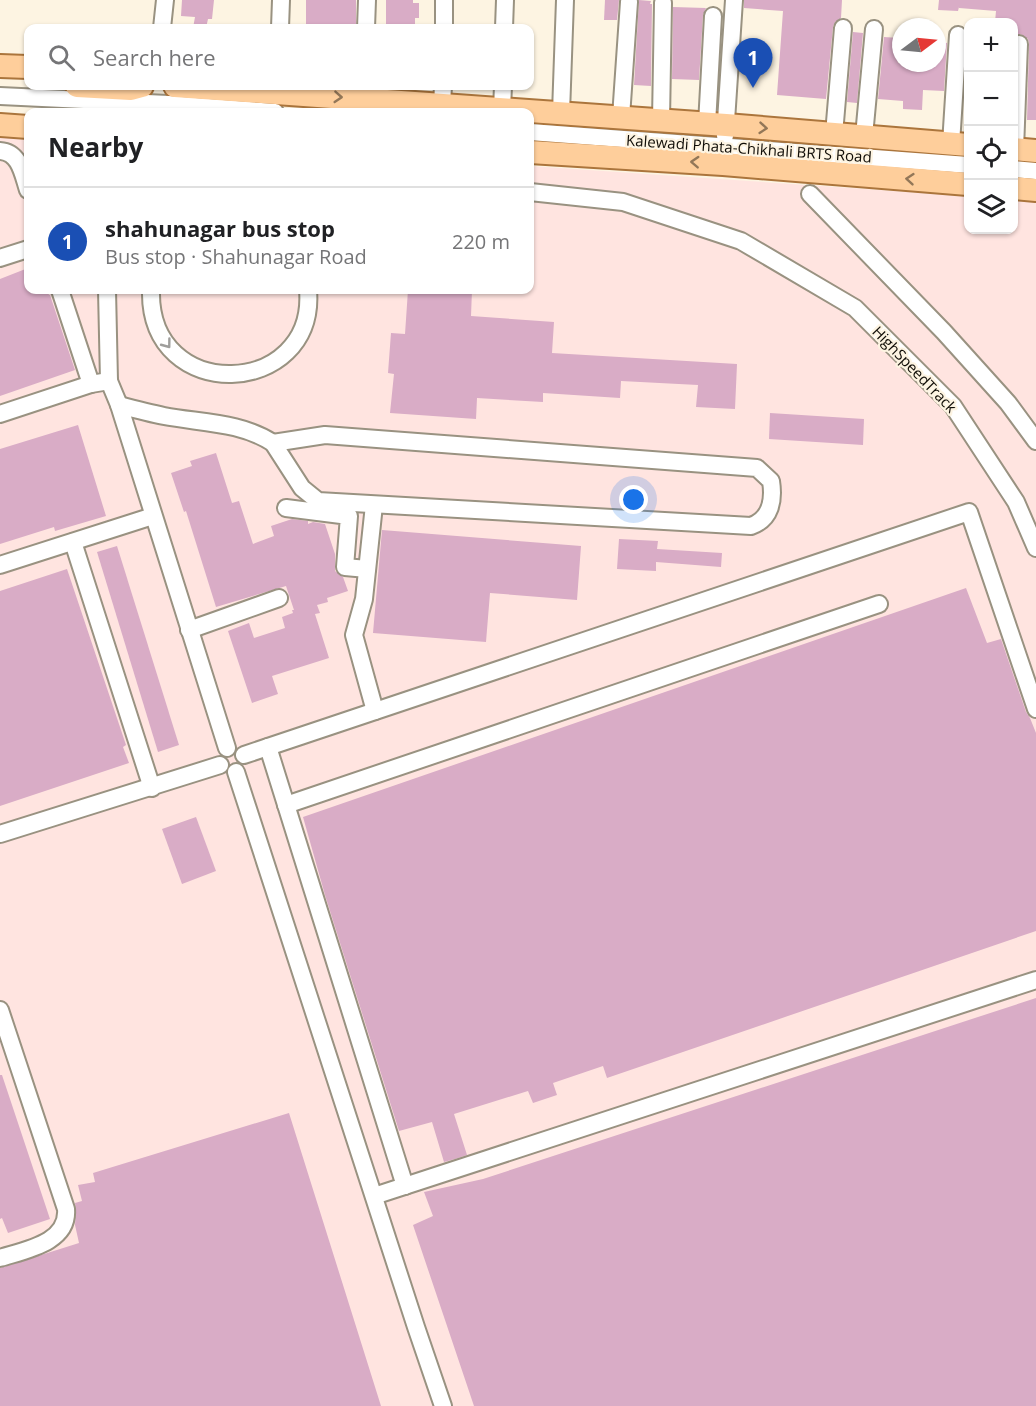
<!DOCTYPE html>
<meta charset="utf-8">
<style>
:root{--surface:#fff;--page:#f6f6f6;--text:#202124;--muted:#757577;--line:#e0e0e0;--accent:#c83b2c}
body{margin:0;font-family:"Open Sans",sans-serif;background:var(--page);color:var(--text)}
.controls{position:absolute;right:18px;top:18px;display:grid;overflow:hidden;border-radius:12px;box-shadow:0 2px 4px #0004}
.controls button{width:54px;height:54px;display:grid;place-items:center;padding:0;border:0;border-bottom:2px solid var(--line);background:var(--surface);color:var(--text);font:30px sans-serif}
.compass{position:absolute;left:892px;top:18px;width:54px;height:54px;border-radius:50%;background:var(--surface);box-shadow:0 2px 4px #0004;rotate:74deg}
.you{position:absolute;left:634px;top:500px;width:21px;height:21px;margin:-15px;border:4px solid #fff;border-radius:50%;background:#1a73e8;box-shadow:0 0 0 9px #1a73e833}
.badge{display:grid;place-items:center;width:39px;height:39px;border-radius:50%;background:var(--accent);color:#fff;font-size:20px;font-weight:700}
.pin{position:absolute;translate:-50% -50px;filter:drop-shadow(0 2px 3px #0008)}
.pin::after{content:'';position:absolute;top:32px;width:21px;height:18px;background:inherit;clip-path:polygon(0 0,100% 0,50% 100%)}
.list{margin:0;padding:0;list-style:none}
h2{display:flex;justify-content:space-between;align-items:center;height:78px;margin:0;padding:0 24px;font-size:26px}
h2 small{font-size:20px;font-weight:400;color:var(--muted)}
.list li{display:grid;grid-template-columns:39px 1fr auto;gap:18px;align-items:center;box-sizing:border-box;height:108px;padding:0 24px;border-top:2px solid var(--line)}
.list b{display:block;font-size:22px;white-space:nowrap}
.list p{margin:0;font-size:20px;white-space:nowrap;color:var(--muted)}
.list em{font-size:20px;font-style:normal;color:var(--muted)}
.icon{flex:none;width:33px;height:33px;fill:none;stroke:currentColor;stroke-width:2;stroke-linecap:round;stroke-linejoin:round}
.map{position:relative;flex:none;width:1036px;height:1406px;overflow:hidden}
.search{position:absolute;background:var(--surface);box-shadow:0 2px 4px #0004;left:24px;top:24px;width:510px;height:66px;display:flex;align-items:center;gap:15px;box-sizing:border-box;padding:0 21px;border-radius:12px;color:var(--muted);font-size:22px}
.panel{position:absolute;background:var(--surface);box-shadow:0 2px 4px #0004;left:24px;top:108px;width:510px;height:186px;border-radius:12px}
.map>svg:first-child{display:block}
.industrial{fill:#ffe4e0}
.building{fill:#d9acc6}
.lines{fill:none;stroke-linecap:round;stroke-linejoin:round}
.minor-casing{stroke:#999281;stroke-width:20}
.major-casing{stroke:#ab753c;stroke-width:26}
.minor{stroke:#fff;stroke-width:16}
.major{stroke:#fece9b;stroke-width:22}
.oneway{stroke:#937758}
.oneway2{stroke:#9f9e9c}
.labels{text-anchor:middle;dominant-baseline:central;stroke-width:4.5;stroke-linejoin:round;paint-order:stroke}
.street-label{font-size:15px;fill:#100d07;stroke:#fdf4e2}
</style>
<div class="map">
<svg width="1036" height="1406" viewBox="0 0 1036 1406">
<rect width="100%" height="100%" fill="#fdf4e2"/>
<path class="industrial" d="M0,133L28,135V290H530V166L968,196V230H1014V199L1036,201V1406H0Z"/>
<g class="building">
<path d="M182,0H214L212,19H208L206,28H193L195,17L181,16Z"/>
<rect x="306" y="0" width="50" height="28"/>
<path d="M386,0H413V3H419V18H415V28H386Z"/>
<path d="M605,0H619L617,20H604Z"/>
<path d="M639,0L651,1L650,4H652L651,86L634,85Z"/>
<path d="M744,0H842L841,18L835,22L833,27L826,99L777,95L783,11L744,8Z"/>
<path d="M939,0H1036V120H1027L1029,44L1028,39L1020,34L1014,35V22H995L996,11L959,8V7L958,11L938,10Z"/>
<path d="M673,7L706,8L703,15L699,80L672,79Z"/>
<path d="M853,32L863,33L857,103L847,102Z"/>
<path d="M884,37L900,38L898,63H938L940,42L947,43L944,91L923,90L922,110L903,109V101L878,99Z"/>
<path d="M28,268V290H47L49,295H50L75,370L0,396V279Z"/>
<path d="M408,290H472L471,316L554,322L552,353L737,364L735,409L696,407L698,385L621,381L620,398L543,393V402L477,398L476,419L390,413L394,374L388,373L391,333L405,334Z"/>
<path d="M770,413L864,419L863,445L769,439Z"/>
<path d="M78,425L106,516L55,531L54,527L0,544V449Z"/>
<path d="M216,453L232,503L239,501L253,544L274,536L271,526L292,519L308,521V524L313,522L325,524L335,554V571L343,577L348,591L327,598L328,602L317,605L320,613L315,614L329,658L272,676L278,694L252,703L228,631L249,623L254,638L285,628L282,617L293,613L292,610H294L286,586L216,607L186,511L184,512L171,473L192,466L190,461Z"/>
<path d="M382,530L581,546L577,600L490,593L486,642L373,633Z"/>
<path d="M619,539L658,541L657,549L722,553L721,567L656,562V571L617,569Z"/>
<path d="M117,546L179,745L158,752L97,552Z"/>
<path d="M67,569L126,745L123,747L129,763L0,806V591Z"/>
<path d="M966,588L987,643L1001,639L1026,712L1030,718L1036,733V931L607,1078L603,1066L553,1083L557,1095L533,1103L528,1091L454,1114L467,1155L455,1159L444,1162L432,1122L399,1131L325,895L303,817Z"/>
<path d="M196,817L216,871L182,884L162,829Z"/>
<path d="M1036,998V1406H474L413,1225L433,1216L424,1192L483,1179Z"/>
<path d="M0,1075H2L50,1219L8,1233L2,1218L0,1219Z"/>
<path d="M289,1113L381,1406H0V1268L79,1243L75,1225L76,1210L75,1203L82,1201L78,1185L95,1182L93,1173Z"/>
</g>
<g class="lines">
<defs>
<g id="minor">
<path d="M162,28L165,0"/>
<path d="M280,28L281,0"/>
<path d="M366,28L367,0"/>
<path d="M444,28V0"/>
<path d="M504,28L505,0"/>
<path d="M0,96L168,104L275,112"/>
<path d="M442,104L443,86"/>
<path d="M502,109L503,86"/>
<path d="M561,113L565,0"/>
<path d="M621,117L629,2"/>
<path d="M661,120L663,3"/>
<path d="M707,124L713,16"/>
<path d="M530,132L968,165"/>
<path d="M834,134L843,28"/>
<path d="M725,136L734,0"/>
<path d="M864,136L874,29"/>
<path d="M951,144L958,35"/>
<path d="M1015,149L1019,44"/>
<path d="M0,151C20,152 23,175 28,190"/>
<path d="M1014,169L1036,171"/>
<path d="M530,192L623,202L741,241L855,308L953,406L1016,502L1036,548"/>
<path d="M810,194L944,332L1008,403L1036,441"/>
<path d="M0,258L28,249"/>
<path d="M60,290L91,384"/>
<path d="M107,290L109,381L119,405L227,748"/>
<path d="M151,290C148,406 317,398 308,290"/>
<path d="M119,405C134,409 149,413 164,416C201,423 241,422 273,443"/>
<path d="M0,414L91,384L109,381"/>
<path d="M325,435L757,468L771,481C774,500 771,519 751,526L318,501L302,488L273,443Z"/>
<path d="M374,505L364,599L354,635L375,711"/>
<path d="M286,508L349,516L345,567L367,569"/>
<path d="M73,542L152,788"/>
<path d="M0,565L153,516"/>
<path d="M189,630L279,598"/>
<path d="M268,747L405,1186"/>
<path d="M244,755L969,512L1036,709"/>
<path d="M236,772L416,1327L443,1406"/>
<path d="M286,805L879,604"/>
<path d="M0,834L220,765"/>
<path d="M0,1010L66,1209C69,1243 25,1250 0,1258"/>
<path d="M374,1196L1036,980"/>
</g>
<g id="major">
<path d="M0,66L28,67"/>
<path d="M77,86L131,89L142,86"/>
<path d="M175,86L726,125L968,145"/>
<path d="M0,125L28,127"/>
<path d="M1014,149L1036,151"/>
<path d="M530,152L723,164L968,184"/>
<path d="M1014,188L1036,190"/>
</g>
</defs>
<use href="#minor" class="minor-casing"/>
<use href="#major" class="major-casing"/>
<use href="#minor" class="minor"/>
<use href="#major" class="major"/>
</g>
<defs><path id="oneway-chevron" d="M-2-3.5L2.5 0L-2 3.5" fill="none" stroke-width="1.6" stroke-linecap="round" stroke-linejoin="round" transform="scale(1.5)"/></defs>
<g class="oneway">
<use href="#oneway-chevron" transform="translate(338 97) rotate(4)"/>
<use href="#oneway-chevron" transform="translate(763 128) rotate(5)"/>
<use href="#oneway-chevron" transform="translate(695 162) rotate(-177)"/>
<use href="#oneway-chevron" transform="translate(910 179) rotate(-175)"/>
</g>
<use class="oneway2" href="#oneway-chevron" transform="translate(167 344) rotate(53)"/>
<g class="labels">
<g class="street-label">
<text transform="translate(749 148) rotate(4)">Kalewadi Phata-Chikhali BRTS Road</text>
<text transform="translate(915 369) rotate(46)">HighSpeedTrack</text>
</g>
</g>
</svg>
<div class="controls">
<button>+</button>
<button>−</button>
<button><svg class="icon" aria-label="locate" viewBox="0 0 24 24"><circle cx="12" cy="12" r="6"/><path d="M12 2v4M12 18v4M2 12h4M18 12h4"/></svg></button>
<button><svg class="icon" aria-label="layers" viewBox="0 0 24 24"><path d="M12 4l9 5-9 5-9-5zM3 14l9 5 9-5"/></svg></button>
</div>
<svg class="compass" viewBox="-18 -18 36 36"><path d="M0-13l5 13h-10z" fill="#e53935"/><path d="M0 13l5-13h-10z" fill="#757577"/></svg>
<div class="you"></div>
<div class="pin badge" style="left:753px;top:88px;background:#1a4fb4">1</div>
<div class="search"><svg class="icon" aria-label="search" viewBox="0 0 24 24"><circle cx="10" cy="10" r="6"/><path d="M15 15l6 6"/></svg>Search here</div>
<section class="panel">
<h2>Nearby<small></small></h2>
<ul class="list">
<li><span class="badge" style="background:#1a4fb4">1</span><div><b>shahunagar bus stop</b><p>Bus stop · Shahunagar Road</p></div><em>220 m</em></li>
</ul>
</section>
</div>
